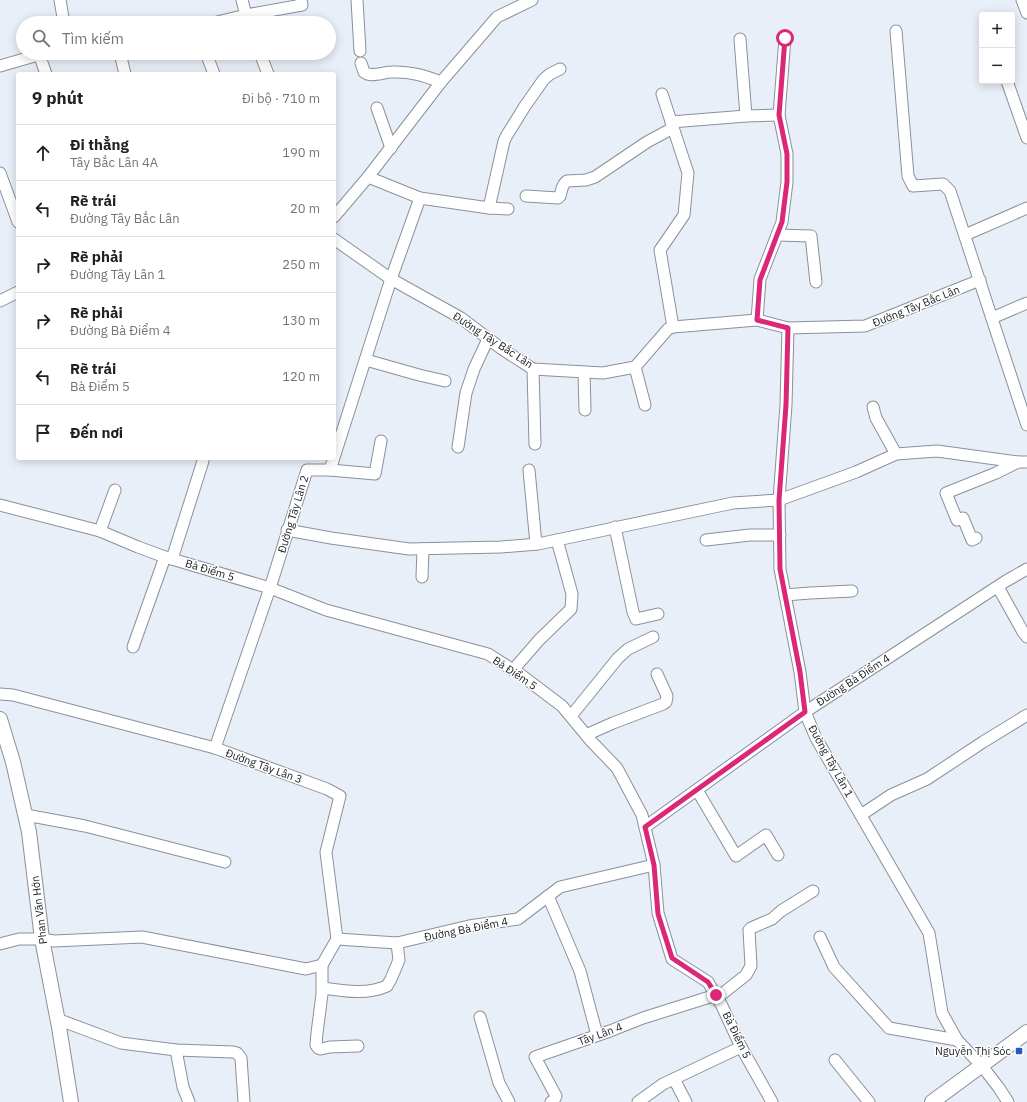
<!DOCTYPE html>
<html lang="vi">
<meta charset="utf-8">
<style>
:root{--surface:#fff;--page:#f6f6f6;--text:#202124;--muted:#757577;--line:#e0e0e0}
body{margin:0;font-family:"IBM Plex Sans",sans-serif;background:var(--page);color:var(--text)}
.controls{position:absolute;right:12px;top:12px;display:grid;overflow:hidden;border-radius:4px;box-shadow:0 2px 10px #0003}
.controls button{width:36px;height:36px;display:grid;place-items:center;padding:0;border:0;border-bottom:1px solid var(--line);background:var(--surface);color:var(--text);font:20px sans-serif}
.stop{position:absolute;width:12px;height:12px;margin:-9px;border:3px solid #db2777;border-radius:50%;background:#fff}
.stop.end{background:#db2777;border-color:#fff;box-shadow:0 1px 4px #0008}
.list{margin:0;padding:0;list-style:none}
h2{display:flex;justify-content:space-between;align-items:center;height:52px;margin:0;padding:0 16px;font-size:17px}
h2 small{font-size:13px;font-weight:400;color:var(--muted)}
.list li{display:grid;grid-template-columns:26px 1fr auto;gap:12px;align-items:center;box-sizing:border-box;height:56px;padding:0 16px;border-top:1px solid var(--line)}
.list b{display:block;font-size:15px;white-space:nowrap}
.list p{margin:0;font-size:13px;white-space:nowrap;color:var(--muted)}
.list em{font-size:13px;font-style:normal;color:var(--muted)}
.icon{flex:none;width:22px;height:22px;fill:none;stroke:currentColor;stroke-width:2;stroke-linecap:round;stroke-linejoin:round}
.map{position:relative;flex:none;width:1027px;height:1102px;overflow:hidden}
.search{position:absolute;background:var(--surface);box-shadow:0 2px 10px #0003;left:16px;top:16px;width:320px;height:44px;display:flex;align-items:center;gap:10px;box-sizing:border-box;padding:0 14px;border-radius:22px;color:var(--muted);font-size:15px}
.panel{position:absolute;background:var(--surface);box-shadow:0 2px 10px #0003;left:16px;top:72px;width:320px;height:388px;border-radius:4px}
.map>svg:first-child{display:block}
.lines{fill:none;stroke-linecap:round;stroke-linejoin:round}
.minor-casing{stroke:#8b9099;stroke-width:13}
.major-casing{stroke:#8b9099;stroke-width:16}
.minor{stroke:#fff;stroke-width:11}
.major{stroke:#fff;stroke-width:14}
.route{stroke:#db2777;stroke-width:5}
.poi-dot{fill:#215cc9;stroke:#fff;stroke-width:1.5}
.labels{text-anchor:middle;dominant-baseline:central;stroke-width:3;stroke-linejoin:round;paint-order:stroke}
.street-label{font-size:11px;fill:#212327;stroke:#fff}
.poi-label{font-size:11px;fill:#212327;stroke:#fff;text-anchor:end}
</style>
<div class="map">
<svg width="1027" height="1102" viewBox="0 0 1027 1102">
<rect width="100%" height="100%" fill="#e9eff8"/>
<g class="lines">
<defs>
<g id="minor">
<path d="M60,0L64,23"/>
<path d="M242,0L248,23"/>
<path d="M357,0L360,51"/>
<path d="M1022,0L1027,13"/>
<path d="M213,23L246,15L302,5L301,0"/>
<path d="M896,31L908,176L913,186L943,184L950,191L1027,425"/>
<path d="M740,39L746,116L779,115"/>
<path d="M120,53L125,74"/>
<path d="M206,53L214,74"/>
<path d="M260,53L268,74"/>
<path d="M39,54L46,74"/>
<path d="M361,63L364,72C371,78 383,72 392,72C410,71 425,76 441,82"/>
<path d="M0,66L45,53"/>
<path d="M1007,81L1027,138"/>
<path d="M662,94L688,173L684,215L660,250L673,327"/>
<path d="M377,108L391,148"/>
<path d="M671,122L746,116"/>
<path d="M0,173L18,222"/>
<path d="M368,177L420,198L489,208L508,209"/>
<path d="M526,196L558,198L560,196C562,191 561,185 567,181L586,180L595,177L647,142L673,128"/>
<path d="M489,208L504,141L507,135L525,106L544,79L550,74L560,69"/>
<path d="M334,217L368,177L441,82L497,17L532,0"/>
<path d="M777,235L811,236L816,282"/>
<path d="M965,235L1027,208"/>
<path d="M334,239L391,279L461,318L502,349L533,369L603,373L635,367L668,329L673,327L757,320L788,328L865,326L980,280"/>
<path d="M0,301L18,292"/>
<path d="M992,318L1027,303"/>
<path d="M757,320L760,279L782,222L787,182V154L779,115L785,38"/>
<path d="M788,328L786,405L779,500L780,569L800,672L805,712L816,738L929,933L942,1013L957,1040L982,1066L999,1088L1008,1102"/>
<path d="M366,360L419,375L445,381"/>
<path d="M635,367L645,405"/>
<path d="M533,369L535,444"/>
<path d="M584,372L585,410"/>
<path d="M873,407L876,418L896,454"/>
<path d="M458,447L466,393L474,369L488,339"/>
<path d="M330,470L375,474L381,441"/>
<path d="M529,470L536,544"/>
<path d="M0,505L100,531L138,547L165,557L270,588L326,610L488,654L521,675L562,706L591,741L617,768L642,815L654,865L658,913L672,959L708,982L722,1006L741,1047L772,1102"/>
<path d="M615,527L633,612L636,619L658,614"/>
<path d="M287,530L331,538L409,549L501,547L538,544L733,503L779,500L856,472L896,454L937,451L1018,462H1027"/>
<path d="M100,531L115,490"/>
<path d="M976,538L972,540L963,518L957,520L946,493L996,473L1018,462"/>
<path d="M706,540L750,535H780"/>
<path d="M172,559L203,461"/>
<path d="M422,577L423,549"/>
<path d="M998,587L1023,632L1027,637"/>
<path d="M785,595L810,593L852,591"/>
<path d="M133,647L165,557"/>
<path d="M513,670L539,640L571,609L572,594L557,540"/>
<path d="M0,694L13,695L215,748L327,789L340,796L326,852L337,939L322,965L306,969L142,937L54,941L42,939H19L0,944"/>
<path d="M571,716L618,658L628,649L653,637"/>
<path d="M586,735L613,723L663,704L666,702L667,696L657,674"/>
<path d="M215,748L270,588L307,470H330L391,279L420,198"/>
<path d="M697,790L736,856L766,835L778,855"/>
<path d="M26,815L85,826L225,862"/>
<path d="M861,815L891,795L927,779L983,742L1027,715"/>
<path d="M645,827L805,712L1006,581L1027,569"/>
<path d="M548,896L580,971L597,1035"/>
<path d="M820,937L834,967L889,1028L957,1040"/>
<path d="M337,939L397,943L469,926L518,919L560,887L654,865"/>
<path d="M322,965V994L317,1033L316,1045L318,1048L321,1049L330,1047L358,1046"/>
<path d="M323,988C344,991 367,995 387,986L391,979L399,960L397,943"/>
<path d="M717,998L746,975L751,966L749,930L751,928L772,919L781,911L813,891"/>
<path d="M480,1017L499,1083L509,1102"/>
<path d="M57,1019L121,1043L176,1050L233,1052L237,1053L241,1058L244,1102"/>
<path d="M176,1050L183,1087L189,1102"/>
<path d="M835,1060L869,1102"/>
<path d="M674,1079L686,1102"/>
<path d="M551,1102L554,1100L556,1096L535,1057L610,1031L643,1018L716,995"/>
<path d="M638,1102L663,1084L741,1047"/>
</g>
<g id="major">
<path d="M0,719L13,762L29,832L42,939L59,1027L71,1102"/>
<path d="M932,1102L1027,1032"/>
</g>
</defs>
<use href="#minor" class="minor-casing"/>
<use href="#major" class="major-casing"/>
<use href="#minor" class="minor"/>
<use href="#major" class="major"/>
</g>
<g class="lines">
<path class="route" d="M716,995L708,982L672,958L658,914L654,865L645,827L805,712L800,672L780,569L779,500L786,405L788,328L757,320L760,280L782,222L787,182V154L779,115L785,38"/>
</g>
<rect class="poi-dot" x="1015" y="1047" width="8" height="8" rx="2"/>
<g class="labels">
<g class="street-label">
<text transform="translate(916 306) rotate(-22)">Đường Tây Bắc Lân</text>
<text transform="translate(493 340) rotate(33)">Đường Tây Bắc Lân</text>
<text transform="translate(293 514) rotate(-73)">Đường Tây Lân 2</text>
<text transform="translate(210 570) rotate(17)">Bà Điểm 5</text>
<text transform="translate(515 673) rotate(34)">Bà Điểm 5</text>
<text transform="translate(853 680) rotate(-33)">Đường Bà Điểm 4</text>
<text transform="translate(831 761) rotate(61)">Đường Tây Lân 1</text>
<text transform="translate(264 766) rotate(20)">Đường Tây Lân 3</text>
<text transform="translate(39 910) rotate(-97)">Phan Văn Hớn</text>
<text transform="translate(466 929) rotate(-11)">Đường Bà Điểm 4</text>
<text transform="translate(600 1034) rotate(-20)">Tây Lân 4</text>
<text transform="translate(737 1035) rotate(64)">Bà Điểm 5</text>
</g>
<g class="poi-label">
<text x="1011" y="1051">Nguyễn Thị Sóc</text>
</g>
</g>
</svg>
<div class="controls">
<button>+</button>
<button>−</button>
</div>
<div class="stop" style="left:785px;top:38px"></div>
<div class="stop end" style="left:716px;top:995px"></div>
<div class="search"><svg class="icon" aria-label="search" viewBox="0 0 24 24"><circle cx="10" cy="10" r="6"/><path d="M15 15l6 6"/></svg>Tìm kiếm</div>
<section class="panel">
<h2>9 phút<small>Đi bộ · 710 m</small></h2>
<ul class="list">
<li><svg class="icon" aria-label="ahead" viewBox="0 0 24 24"><path d="M12 20V5M6 11l6-6 6 6"/></svg><div><b>Đi thẳng</b><p>Tây Bắc Lân 4A</p></div><em>190 m</em></li>
<li><svg class="icon" aria-label="left" viewBox="0 0 24 24"><path d="M17 20v-9H6M10 6l-5 5 5 5"/></svg><div><b>Rẽ trái</b><p>Đường Tây Bắc Lân</p></div><em>20 m</em></li>
<li><svg class="icon" aria-label="right" viewBox="0 0 24 24"><path d="M7 20v-9h11M14 6l5 5-5 5"/></svg><div><b>Rẽ phải</b><p>Đường Tây Lân 1</p></div><em>250 m</em></li>
<li><svg class="icon" aria-label="right" viewBox="0 0 24 24"><path d="M7 20v-9h11M14 6l5 5-5 5"/></svg><div><b>Rẽ phải</b><p>Đường Bà Điểm 4</p></div><em>130 m</em></li>
<li><svg class="icon" aria-label="left" viewBox="0 0 24 24"><path d="M17 20v-9H6M10 6l-5 5 5 5"/></svg><div><b>Rẽ trái</b><p>Bà Điểm 5</p></div><em>120 m</em></li>
<li><svg class="icon" aria-label="arrive" viewBox="0 0 24 24"><path d="M6 21V4h12l-3 4 3 4H6"/></svg><div><b>Đến nơi</b></div></li>
</ul>
</section>
</div>
